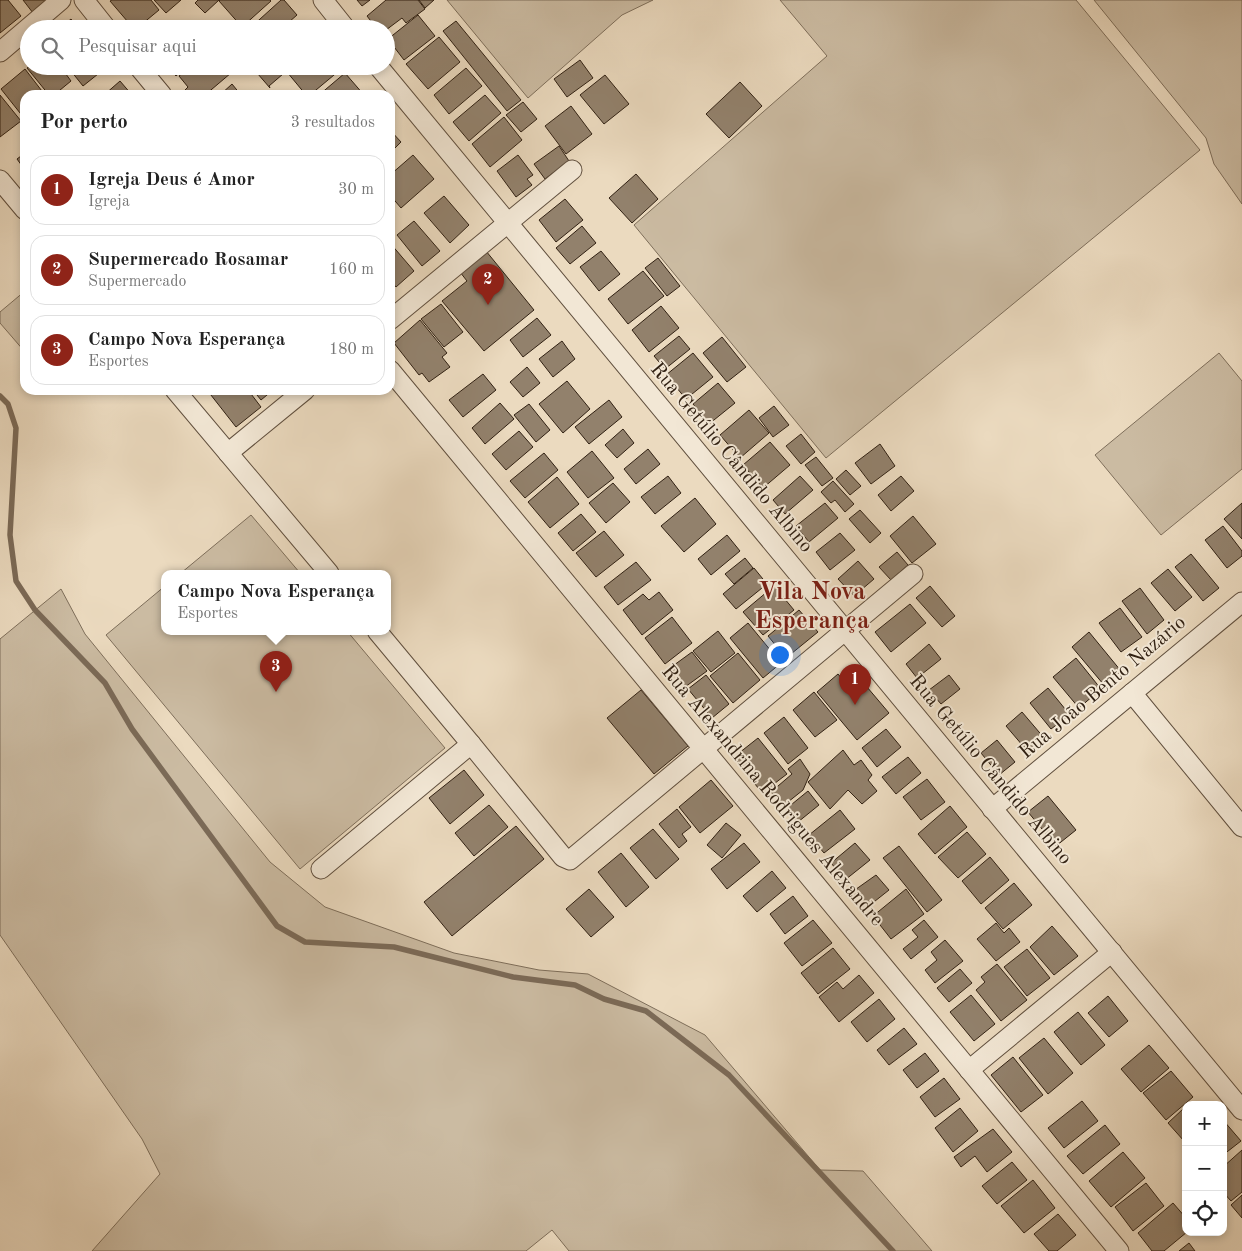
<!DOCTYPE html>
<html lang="pt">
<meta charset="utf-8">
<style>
:root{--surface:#fff;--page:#f6f6f6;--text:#222;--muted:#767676;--line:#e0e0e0;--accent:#8f2418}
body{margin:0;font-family:"Old Standard TT",serif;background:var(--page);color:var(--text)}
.controls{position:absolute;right:15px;bottom:15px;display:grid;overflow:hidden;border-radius:10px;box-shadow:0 2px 8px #0003}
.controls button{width:45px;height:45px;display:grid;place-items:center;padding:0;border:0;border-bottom:1px solid var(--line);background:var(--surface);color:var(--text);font:25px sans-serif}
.you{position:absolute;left:779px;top:654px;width:18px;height:18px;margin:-12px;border:4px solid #fff;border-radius:50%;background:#1a73e8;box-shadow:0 0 0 8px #1a73e833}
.badge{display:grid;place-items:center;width:32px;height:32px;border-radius:50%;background:var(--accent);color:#fff;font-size:16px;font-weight:700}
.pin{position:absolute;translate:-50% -41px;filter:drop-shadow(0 1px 2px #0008)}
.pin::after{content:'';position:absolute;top:26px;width:18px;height:15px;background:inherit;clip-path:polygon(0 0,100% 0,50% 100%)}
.popup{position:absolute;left:161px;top:570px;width:230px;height:65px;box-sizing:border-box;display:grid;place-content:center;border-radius:10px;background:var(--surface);filter:drop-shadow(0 1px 4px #0005);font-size:16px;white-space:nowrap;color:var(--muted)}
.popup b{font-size:19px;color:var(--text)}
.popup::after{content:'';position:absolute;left:50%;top:100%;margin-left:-10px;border:10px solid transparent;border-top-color:var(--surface)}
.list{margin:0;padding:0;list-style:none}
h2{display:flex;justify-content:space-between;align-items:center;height:65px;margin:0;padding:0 20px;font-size:21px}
h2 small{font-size:16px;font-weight:400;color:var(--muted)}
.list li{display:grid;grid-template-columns:32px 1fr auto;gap:15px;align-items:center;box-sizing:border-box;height:70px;margin:0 10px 10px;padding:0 10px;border:1px solid var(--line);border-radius:15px}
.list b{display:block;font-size:19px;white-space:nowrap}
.list p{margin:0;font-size:16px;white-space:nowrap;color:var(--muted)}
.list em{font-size:16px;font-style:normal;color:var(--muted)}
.icon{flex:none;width:28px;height:28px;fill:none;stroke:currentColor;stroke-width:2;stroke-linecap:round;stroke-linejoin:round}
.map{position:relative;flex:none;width:1242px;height:1251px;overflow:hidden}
.search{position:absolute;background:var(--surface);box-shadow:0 2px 8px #0003;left:20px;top:20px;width:375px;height:55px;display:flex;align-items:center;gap:12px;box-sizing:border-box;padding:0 18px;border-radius:28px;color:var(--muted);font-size:19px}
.panel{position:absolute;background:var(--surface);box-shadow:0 2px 8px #0003;left:20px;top:90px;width:375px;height:305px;border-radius:15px}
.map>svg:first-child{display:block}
.green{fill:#cbbba2;stroke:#7e6e5a}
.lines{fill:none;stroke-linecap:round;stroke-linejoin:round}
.stream{stroke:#7b6a57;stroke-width:5.5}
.building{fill:#92816c;stroke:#312113}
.street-casing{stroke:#604f3e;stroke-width:21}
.street{stroke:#f2e7d5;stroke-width:19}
.labels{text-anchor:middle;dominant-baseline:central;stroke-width:4;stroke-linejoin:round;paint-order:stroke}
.street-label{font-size:20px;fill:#312113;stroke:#f2e7d5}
.district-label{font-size:25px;font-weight:bold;fill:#7a1f14;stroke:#f2e7d5}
</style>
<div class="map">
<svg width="1242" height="1251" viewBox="0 0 1242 1251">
<rect width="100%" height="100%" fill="#ebdabf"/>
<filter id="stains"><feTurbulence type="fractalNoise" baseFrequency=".004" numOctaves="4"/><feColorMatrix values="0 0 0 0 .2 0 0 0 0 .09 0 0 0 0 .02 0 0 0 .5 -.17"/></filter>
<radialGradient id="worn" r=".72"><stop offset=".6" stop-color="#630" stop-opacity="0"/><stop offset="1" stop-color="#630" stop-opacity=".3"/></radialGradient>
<g class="green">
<path d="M447,0H653L622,15L528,98Z"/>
<path d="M780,0H1076L1200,150L826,458L634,225L827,56Z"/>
<path d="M1094,0H1242V204L1214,164L1206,138Z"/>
<path d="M25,291V352L0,323V312Z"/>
<path d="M1219,353L1242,381V469L1161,535L1095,455Z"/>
<path d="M251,515L300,573H181Z"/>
<path d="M165,586V631H347L445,748L300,869L106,635Z"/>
<path d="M61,589L85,634L270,862L325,907L454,953L539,970L588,974L705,1035L820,1170L863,1171L932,1251H569L552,1230L526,1251H92L160,1174L142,1139L0,935V639Z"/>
</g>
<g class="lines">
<path class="stream" d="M0,396L8,404L16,428L10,535L16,581L35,610L105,683L132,729L277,926L305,942L394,947L513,977L575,985L604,999L646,1011L729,1075L893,1251"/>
</g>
<g class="building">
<path d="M0,0H8L21,16L0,33Z"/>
<path d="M23,0H50L33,13Z"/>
<path d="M112,0H151L159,10L136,29H134L110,1Z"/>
<path d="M154,0H181L166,13Z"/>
<path d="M198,0H219L205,13L195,3Z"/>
<path d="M220,0H270L271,1L242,27L219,1Z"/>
<path d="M281,0H284L297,15L281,29H249Z"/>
<path d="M357,0H370L362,6Z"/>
<path d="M386,0H418L425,9L406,23L402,18L386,30V29H377L367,16Z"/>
<path d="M419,0H434L425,8Z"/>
<path d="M418,15L435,36L404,60L388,39Z"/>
<path d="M71,19L79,29H59Z"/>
<path d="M456,21L521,100L507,111L443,31Z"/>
<path d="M302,22L308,29H294Z"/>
<path d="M439,37L460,62L428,89L406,64Z"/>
<path d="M580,60L593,78L567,97L554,79Z"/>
<path d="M30,66H60L71,81L54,95H49L27,68Z"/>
<path d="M67,66H108L83,86Z"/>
<path d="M167,66H187L176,76Z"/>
<path d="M191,66H225L231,73L205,95H186L183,92L188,87L179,76Z"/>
<path d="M251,66H277L283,74L269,86L270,88Z"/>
<path d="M295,66H337L340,70L310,95H306L287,72Z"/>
<path d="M466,68L482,86L449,114L434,95Z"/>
<path d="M25,69L45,95H25L24,118L1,89Z"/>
<path d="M345,73L364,95H319Z"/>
<path d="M605,75L629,104L604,124L580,95Z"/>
<path d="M120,81L132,95H104Z"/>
<path d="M740,82L762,106L729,138L706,114Z"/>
<path d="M232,84L241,95H220Z"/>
<path d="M0,95L21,121L0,137Z"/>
<path d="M485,95L501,113L469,141L453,122Z"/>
<path d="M523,102L537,119L521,132L506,115Z"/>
<path d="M571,106L592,134L566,154L545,126Z"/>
<path d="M504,117L522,140L490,167L472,144Z"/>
<path d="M390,130L401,142L390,153Z"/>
<path d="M559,146L569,161L545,179L534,164Z"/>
<path d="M25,153V170L17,159Z"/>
<path d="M413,155L434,179L401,208L390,195V175Z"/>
<path d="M518,155L533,175L527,179L532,185L516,197L497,171Z"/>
<path d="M636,174L658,199L632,223L609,198Z"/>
<path d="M444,196L469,225L450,243L424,213Z"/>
<path d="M565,199L583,220L556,242L539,220Z"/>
<path d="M414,221L440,251L422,266L397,235Z"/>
<path d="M582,226L596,243L570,264L556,248Z"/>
<path d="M390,243L414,271L396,287L390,280Z"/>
<path d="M486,251L534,310L484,351L442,301L467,281L460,272Z"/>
<path d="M601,251L620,274L599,291L580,267Z"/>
<path d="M658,258L680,286L667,296L645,268Z"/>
<path d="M643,271L664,296L628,324L608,299Z"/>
<path d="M441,304L463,332L444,347L421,319Z"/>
<path d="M661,306L679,328L649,352L632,330Z"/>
<path d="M537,318L551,335L523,357L510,340Z"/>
<path d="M420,320L447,353L442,357L450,367L429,382L422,373L419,375L394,343Z"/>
<path d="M679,336L690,349L665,369L654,356Z"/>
<path d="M722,337L746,367L727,382L703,353Z"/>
<path d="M562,341L575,359L553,377L539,359Z"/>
<path d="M693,353L713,377L686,399L666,375Z"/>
<path d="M527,367L540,383L523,397L510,382Z"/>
<path d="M483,374L496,390L463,417L449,400Z"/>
<path d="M567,381L590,409L563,433L539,404Z"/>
<path d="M718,383L735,403L709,424L693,404Z"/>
<path d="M207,390H248L261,407L236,427Z"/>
<path d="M253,390H273L261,400Z"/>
<path d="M609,400L622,417L589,444L575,427Z"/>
<path d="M500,403L514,419L485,444L472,428Z"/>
<path d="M529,404L550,430L536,442L514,415Z"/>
<path d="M774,406L789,425L773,437L759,418Z"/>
<path d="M749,410L769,433L740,458L720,435Z"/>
<path d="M623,429L634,443L617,458L605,445Z"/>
<path d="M519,431L533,447L506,470L492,454Z"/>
<path d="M801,434L815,452L801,464L786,446Z"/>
<path d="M770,442L790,465L763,488L743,465Z"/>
<path d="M880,444L895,466L871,484L855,463Z"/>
<path d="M648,449L660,464L636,484L624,469Z"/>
<path d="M592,451L614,478L588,498L567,472Z"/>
<path d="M544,453L558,470L525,498L510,481Z"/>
<path d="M816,457L833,478L822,486L805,465Z"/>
<path d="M846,470L861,486L850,495L836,479Z"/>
<path d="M668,476L681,493L655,514L641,497Z"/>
<path d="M800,476L813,490L785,514L773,500Z"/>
<path d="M901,476L914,491L891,511L878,495Z"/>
<path d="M557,477L579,504L550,528L528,502Z"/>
<path d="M833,481L854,504L845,512L835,500L831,503L821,492Z"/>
<path d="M613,483L630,502L606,523L589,503Z"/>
<path d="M695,498L716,524L684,552L661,526Z"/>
<path d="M825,503L838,518L809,542L796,526Z"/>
<path d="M1242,503V539L1224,519Z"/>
<path d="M860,510L881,533L870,543L849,519Z"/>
<path d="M581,514L596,532L573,551L558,533Z"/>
<path d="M913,516L936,544L912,563L890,536Z"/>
<path d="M1223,526L1242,551V556L1227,568L1205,540Z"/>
<path d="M604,531L624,555L596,577L576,553Z"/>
<path d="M840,533L855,550L830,570L816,552Z"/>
<path d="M727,535L740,551L711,575L698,559Z"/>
<path d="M897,552L908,565L891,580L879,567Z"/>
<path d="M1191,554L1219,588L1203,601L1175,567Z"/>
<path d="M745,558L753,568L734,584L725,574Z"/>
<path d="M858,561L874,579L854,596L838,579Z"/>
<path d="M636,562L651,580L618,605L604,587Z"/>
<path d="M754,568L767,584L736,609L723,594Z"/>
<path d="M1168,569L1192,597L1175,611L1151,583Z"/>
<path d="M774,586L794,610L763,635L743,612Z"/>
<path d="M930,586L955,616L942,627L916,598Z"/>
<path d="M1140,588L1164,620L1147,634L1122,601Z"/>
<path d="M659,592L673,610L642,635L623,610L643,594L649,600Z"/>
<path d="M910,604L926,623L891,652L875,632Z"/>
<path d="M1120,608L1142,637L1121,652L1099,623Z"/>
<path d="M799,610L818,632L786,658L768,636Z"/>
<path d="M672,617L692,643L665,664L645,638Z"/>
<path d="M748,623L781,663L763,678L730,638Z"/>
<path d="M718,631L735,653L711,672L693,651Z"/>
<path d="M1089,632L1121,671L1104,685L1072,647Z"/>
<path d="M929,644L941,659L917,678L906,664Z"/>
<path d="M692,652L707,671L685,687L670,668Z"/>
<path d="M738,653L760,680L733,703L710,676Z"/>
<path d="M1076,658L1101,689L1079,708L1053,677Z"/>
<path d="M838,674L856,696L867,687L889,713L857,740L817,692Z"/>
<path d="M706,675L729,704L712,718L688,689Z"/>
<path d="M949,675L960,689L941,704L929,690Z"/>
<path d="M1048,688L1070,715L1051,729L1030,703Z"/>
<path d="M641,690L688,746L654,774L607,718Z"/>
<path d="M814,692L837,720L815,737L793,710Z"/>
<path d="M1022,712L1045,739L1029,753L1006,726Z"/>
<path d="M784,717L808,748L788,764L764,733Z"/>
<path d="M886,729L901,747L877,767L862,748Z"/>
<path d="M758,738L787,774L762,793L734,757Z"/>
<path d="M997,740L1015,762L999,775L981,753Z"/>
<path d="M843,750L854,765L861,760L872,775L868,780L877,791L862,804L848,790L830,809L808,782Z"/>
<path d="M908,757L921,773L896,794L882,777Z"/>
<path d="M800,759L810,774L803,790L783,806L771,792L792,774L788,769Z"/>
<path d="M464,770L484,795L450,824L429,798Z"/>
<path d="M927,779L945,802L921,820L903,797Z"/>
<path d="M711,780L733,806L700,833L679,807Z"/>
<path d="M808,791L819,805L798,822L786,809Z"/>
<path d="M1048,796L1076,830L1056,846L1028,812Z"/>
<path d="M489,805L508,827L474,856L455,833Z"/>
<path d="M950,806L967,827L935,854L918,834Z"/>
<path d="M677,809L691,827L682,834L687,841L679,848L659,824Z"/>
<path d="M840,810L855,829L824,853L809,835Z"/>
<path d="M726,823L741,835L722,858L707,845Z"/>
<path d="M516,826L544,859L452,936L424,902Z"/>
<path d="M653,829L679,859L656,879L630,848Z"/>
<path d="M967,832L986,854L958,878L938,857Z"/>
<path d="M744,843L760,862L727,889L711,869Z"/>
<path d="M855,843L870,860L845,880L831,863Z"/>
<path d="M899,846L942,900L927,912L883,858Z"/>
<path d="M621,853L649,887L626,907L598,872Z"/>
<path d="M990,857L1009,880L981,904L962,881Z"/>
<path d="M772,871L786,888L757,912L743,896Z"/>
<path d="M876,875L889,890L865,909L852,892Z"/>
<path d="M1014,883L1032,905L1003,929L985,908Z"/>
<path d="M589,889L614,917L591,937L566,909Z"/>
<path d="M906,889L924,914L891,939L873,916Z"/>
<path d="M793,896L808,916L785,934L770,914Z"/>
<path d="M813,920L832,943L802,966L784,943Z"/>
<path d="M924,920L938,937L911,959L903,949L918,937L912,930Z"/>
<path d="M996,923L1004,933L1009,928L1020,942L996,961L977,939Z"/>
<path d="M1052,926L1078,956L1054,975L1030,947Z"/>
<path d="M945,940L963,961L935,983L925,970L937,960L931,952Z"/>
<path d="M833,948L850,969L818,994L801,973Z"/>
<path d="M1027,949L1050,978L1027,996L1004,967Z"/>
<path d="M997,964L1027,1000L1001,1021L976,990L985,982L981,977Z"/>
<path d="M960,969L972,983L949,1002L937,988Z"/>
<path d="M859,975L874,993L839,1022L819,997L837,982L843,989Z"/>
<path d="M971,995L995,1024L974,1041L950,1012Z"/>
<path d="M1108,996L1128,1021L1109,1037L1088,1013Z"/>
<path d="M879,999L895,1019L867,1042L851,1022Z"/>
<path d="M1078,1012L1105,1045L1081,1065L1054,1032Z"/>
<path d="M904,1028L917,1044L889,1065L877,1050Z"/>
<path d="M1044,1038L1073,1073L1048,1094L1019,1058Z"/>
<path d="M1149,1045L1169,1068L1141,1092L1121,1069Z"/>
<path d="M925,1053L939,1071L917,1088L903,1070Z"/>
<path d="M1013,1057L1043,1095L1021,1112L991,1075Z"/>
<path d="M1171,1071L1193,1097L1166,1120L1143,1093Z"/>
<path d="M944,1078L960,1099L935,1117L920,1097Z"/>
<path d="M1082,1101L1098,1121L1064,1148L1048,1128Z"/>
<path d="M960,1108L978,1131L953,1152L935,1128Z"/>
<path d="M1183,1109L1186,1112V1140L1184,1141L1168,1123Z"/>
<path d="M1223,1120L1241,1141L1223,1155Z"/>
<path d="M1105,1125L1120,1144L1083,1174L1067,1156Z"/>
<path d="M993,1129L1012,1152L987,1172L975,1156L961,1167L954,1157Z"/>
<path d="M1242,1150V1192L1231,1201L1223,1192V1167Z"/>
<path d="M1123,1152L1145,1178L1111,1207L1089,1181Z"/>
<path d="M1012,1162L1027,1180L997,1204L982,1186Z"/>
<path d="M1033,1180L1055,1208L1024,1233L1001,1206Z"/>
<path d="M1146,1183L1164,1206L1133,1231L1115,1207Z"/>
<path d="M1242,1195V1218L1231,1205Z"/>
<path d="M1173,1203L1186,1218L1187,1232L1164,1251H1152L1138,1233Z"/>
<path d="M1058,1214L1076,1235L1057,1251H1049L1034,1234Z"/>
<path d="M1189,1243L1195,1251H1179Z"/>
</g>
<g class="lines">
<defs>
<g id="street">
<path d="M84,0L107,29"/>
<path d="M323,0L346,29"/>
<path d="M0,52L61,0"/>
<path d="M138,66L162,95"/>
<path d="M378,66L1242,1110"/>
<path d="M0,180L25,210"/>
<path d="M390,320L572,170"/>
<path d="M390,370L1119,1251"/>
<path d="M175,390L329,573"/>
<path d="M228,453L305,390"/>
<path d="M377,631L471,744L563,857L570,860L913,574"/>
<path d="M1132,693L1242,827"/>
<path d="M992,809L1242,602"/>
<path d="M321,869L471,744"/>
<path d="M969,1070L1112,952"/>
</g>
</defs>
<use href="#street" class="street-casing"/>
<use href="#street" class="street"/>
</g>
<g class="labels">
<g class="street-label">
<text transform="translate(731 458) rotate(50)">Rua Getúlio Cândido Albino</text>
<text transform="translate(1103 688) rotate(-40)">Rua João Bento Nazário</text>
<text transform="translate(990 770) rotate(50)">Rua Getúlio Cândido Albino</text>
<text transform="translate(772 796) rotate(50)">Rua Alexandrina Rodrigues Alexandre</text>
</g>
<g class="district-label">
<text x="812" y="592">Vila Nova<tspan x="812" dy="29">Esperança</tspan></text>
</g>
</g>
<rect width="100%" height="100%" filter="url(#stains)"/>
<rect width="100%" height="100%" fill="url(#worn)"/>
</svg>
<div class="controls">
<button>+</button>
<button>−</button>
<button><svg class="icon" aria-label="locate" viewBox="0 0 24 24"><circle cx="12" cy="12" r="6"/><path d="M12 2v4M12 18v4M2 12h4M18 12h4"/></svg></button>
</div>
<div class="you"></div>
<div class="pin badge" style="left:855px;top:705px">1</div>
<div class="pin badge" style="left:488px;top:305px">2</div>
<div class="pin badge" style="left:276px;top:692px">3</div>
<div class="popup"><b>Campo Nova Esperança</b>Esportes</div>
<div class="search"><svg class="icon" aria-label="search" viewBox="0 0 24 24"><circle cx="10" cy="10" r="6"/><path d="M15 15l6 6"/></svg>Pesquisar aqui</div>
<section class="panel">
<h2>Por perto<small>3 resultados</small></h2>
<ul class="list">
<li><span class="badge">1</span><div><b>Igreja Deus é Amor</b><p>Igreja</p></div><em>30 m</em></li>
<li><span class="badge">2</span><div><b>Supermercado Rosamar</b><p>Supermercado</p></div><em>160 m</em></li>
<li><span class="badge">3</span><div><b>Campo Nova Esperança</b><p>Esportes</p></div><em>180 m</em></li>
</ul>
</section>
</div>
